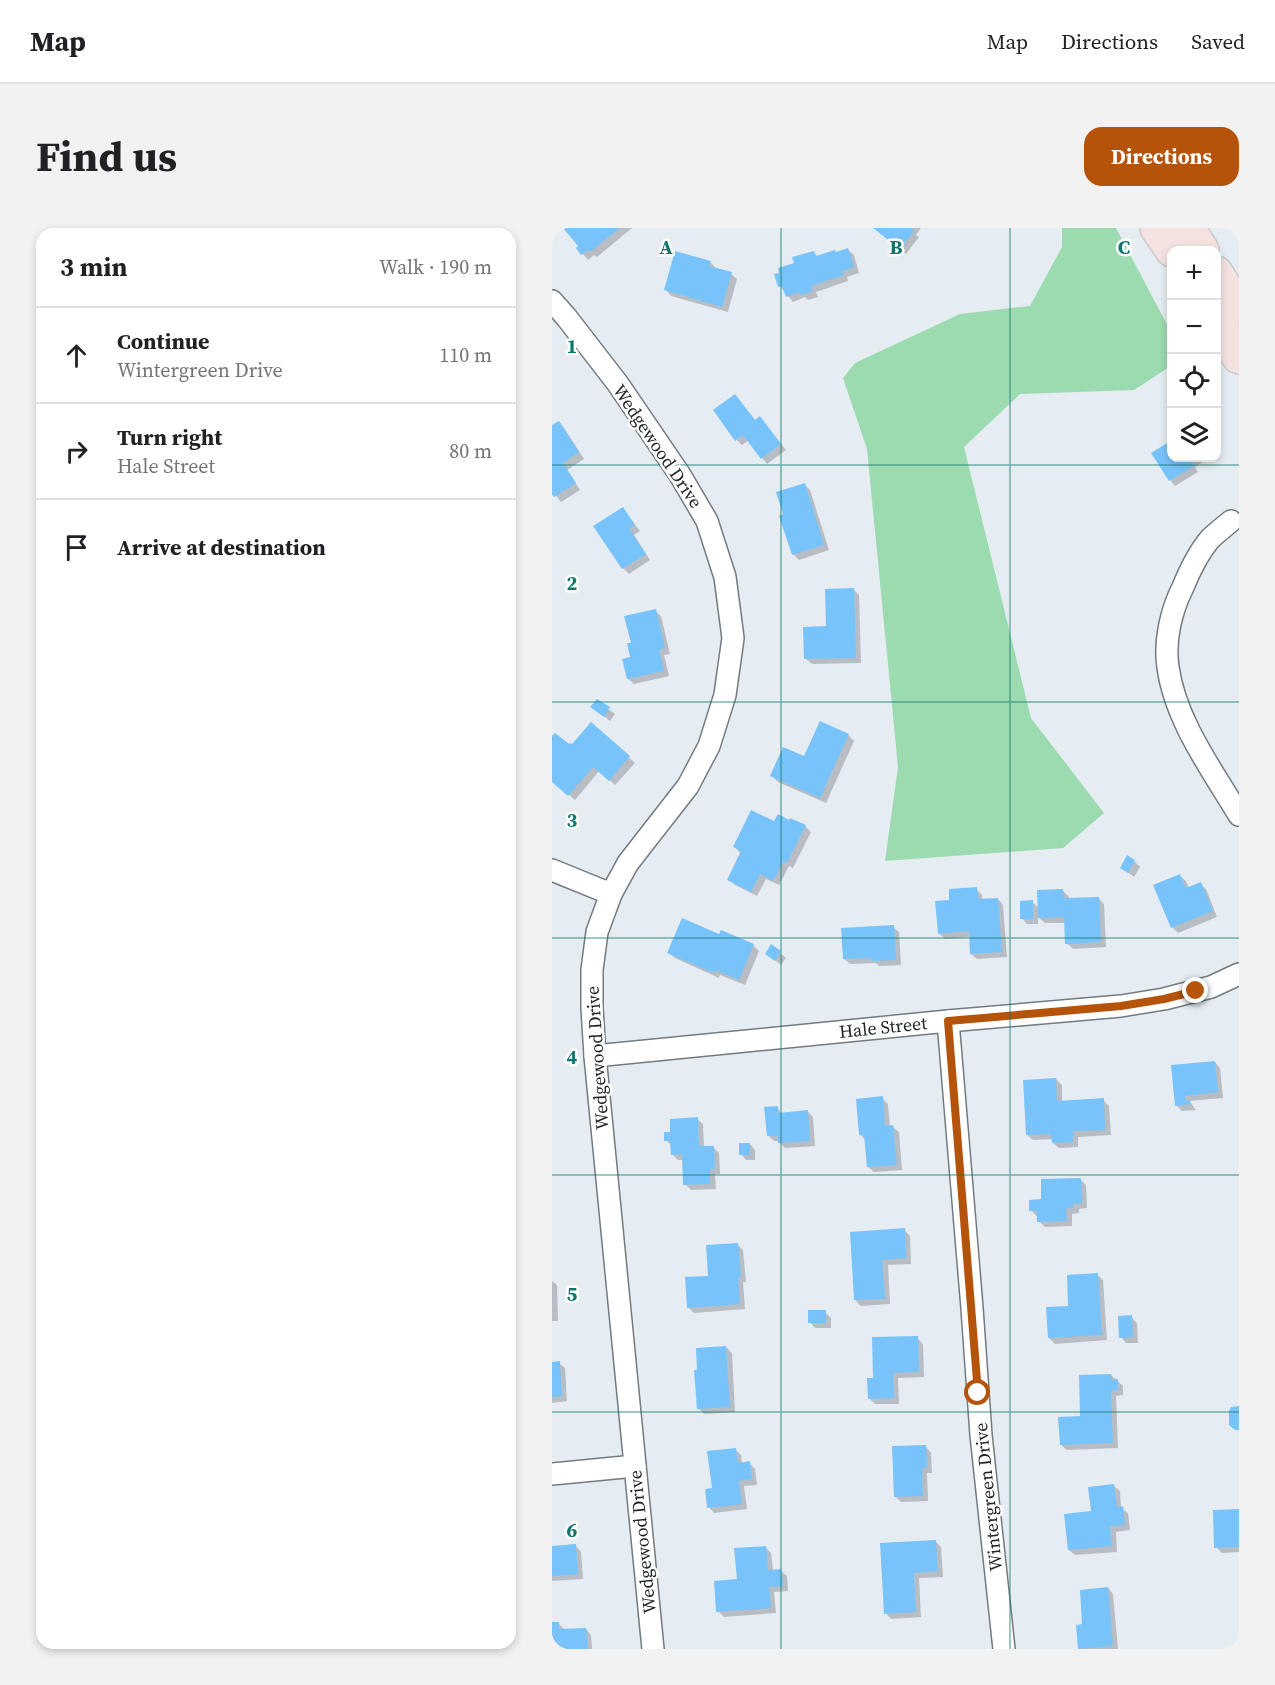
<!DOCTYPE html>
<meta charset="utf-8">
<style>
:root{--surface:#fff;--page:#f2f2f2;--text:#202124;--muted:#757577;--line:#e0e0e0;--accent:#b45309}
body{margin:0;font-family:"Source Serif 4",serif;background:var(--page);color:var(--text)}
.controls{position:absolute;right:18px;top:18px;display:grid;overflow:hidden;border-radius:12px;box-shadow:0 3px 9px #0003}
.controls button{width:54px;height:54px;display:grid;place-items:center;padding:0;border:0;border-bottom:2px solid var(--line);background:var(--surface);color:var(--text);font:30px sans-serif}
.stop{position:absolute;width:18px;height:18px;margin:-14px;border:4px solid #b45309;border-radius:50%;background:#fff}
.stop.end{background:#b45309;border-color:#fff;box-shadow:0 2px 6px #0008}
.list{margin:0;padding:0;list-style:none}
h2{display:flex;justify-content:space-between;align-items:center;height:78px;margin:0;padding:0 24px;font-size:26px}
h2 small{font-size:20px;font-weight:400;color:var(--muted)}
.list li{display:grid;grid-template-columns:39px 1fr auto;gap:18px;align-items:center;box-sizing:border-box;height:96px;padding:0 24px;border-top:2px solid var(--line)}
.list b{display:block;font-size:22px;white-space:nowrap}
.list p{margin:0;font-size:20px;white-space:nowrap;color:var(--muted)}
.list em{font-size:20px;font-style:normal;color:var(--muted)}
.icon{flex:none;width:33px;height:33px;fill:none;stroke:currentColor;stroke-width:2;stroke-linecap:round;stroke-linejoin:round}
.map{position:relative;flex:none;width:687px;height:1421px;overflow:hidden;border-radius:18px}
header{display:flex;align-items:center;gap:36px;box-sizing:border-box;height:84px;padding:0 30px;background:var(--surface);border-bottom:2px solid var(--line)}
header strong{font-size:28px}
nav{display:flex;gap:33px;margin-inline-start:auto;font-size:21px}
.intro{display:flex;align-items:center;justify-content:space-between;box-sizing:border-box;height:144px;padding:0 36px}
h1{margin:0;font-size:42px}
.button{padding:15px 27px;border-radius:18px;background:var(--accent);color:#fff;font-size:21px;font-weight:700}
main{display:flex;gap:36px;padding:0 36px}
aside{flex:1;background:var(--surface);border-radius:18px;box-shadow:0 3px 9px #0003}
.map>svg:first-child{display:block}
.green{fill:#9cdaaf}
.shadow{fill:#0003}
.building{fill:#78c3fa}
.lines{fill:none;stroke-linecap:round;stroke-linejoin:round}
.street-casing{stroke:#737a80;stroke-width:24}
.primary-casing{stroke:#cacbcb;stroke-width:36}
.street{stroke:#fff;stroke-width:21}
.primary{stroke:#f4e2e0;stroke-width:33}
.route{stroke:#b45309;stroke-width:8}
.grid{fill:none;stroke:#0f766e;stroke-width:1.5;stroke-opacity:0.55}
.labels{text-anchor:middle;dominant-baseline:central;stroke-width:5;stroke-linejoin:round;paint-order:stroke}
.street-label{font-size:18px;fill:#232628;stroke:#fff}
.grid-label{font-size:20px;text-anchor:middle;font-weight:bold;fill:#0f766e;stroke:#fff;stroke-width:5;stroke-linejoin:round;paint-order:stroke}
</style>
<header>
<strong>Map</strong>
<nav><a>Map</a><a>Directions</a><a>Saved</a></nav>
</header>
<div class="intro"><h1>Find us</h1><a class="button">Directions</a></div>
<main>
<aside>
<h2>3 min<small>Walk · 190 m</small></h2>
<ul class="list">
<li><svg class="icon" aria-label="ahead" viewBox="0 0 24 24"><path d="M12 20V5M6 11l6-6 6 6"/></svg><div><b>Continue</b><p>Wintergreen Drive</p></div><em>110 m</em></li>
<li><svg class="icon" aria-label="right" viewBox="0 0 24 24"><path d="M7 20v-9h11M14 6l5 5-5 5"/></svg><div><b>Turn right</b><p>Hale Street</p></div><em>80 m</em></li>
<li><svg class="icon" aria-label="arrive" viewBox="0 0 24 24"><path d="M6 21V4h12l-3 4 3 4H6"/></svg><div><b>Arrive at destination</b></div></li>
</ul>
</aside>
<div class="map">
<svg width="687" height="1421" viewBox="0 0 687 1421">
<rect width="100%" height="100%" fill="#e5edf3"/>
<path class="green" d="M510,0H564L619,104V138L582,162L468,166L412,219L479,490L552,585L511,620L333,633L346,539L315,221L291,150L303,135L408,86L478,78L510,19Z"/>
<g class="shadow">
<path d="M13,0H80L45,29L42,27L36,32L26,20L28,19Z"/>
<path d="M324,0H369L364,7L367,9L354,26L329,6Z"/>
<path d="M296,22L302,27L307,45L295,49L296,53L264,64L266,69L256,72L253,69L241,74L228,58L244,36L261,24L266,29Z"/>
<path d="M158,34L164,40L179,46L185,51L176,84L119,68L114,62Z"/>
<path d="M208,190L234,222L215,236L197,212L190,217L185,212Z"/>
<path d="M7,194L12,200L32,231L15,242L28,262L9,274L0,263V199Z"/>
<path d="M620,230H649L651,234L643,239L646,244L623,258L618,252Z"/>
<path d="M252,256L258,262L277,322L247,332L241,326L232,287Z"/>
<path d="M71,281L88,303L82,307L98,332L77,346L71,340Z"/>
<path d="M302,362L307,367L309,435L260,436L254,431Z"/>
<path d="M103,383L109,388L118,426L112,427L117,448L82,456L76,451L80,430V416Z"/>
<path d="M45,473L63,486L58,493L40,479Z"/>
<path d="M39,496L83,535L63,557L47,543L23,572L0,553V510L20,518Z"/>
<path d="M296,507L302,513L274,575L226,554L220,548Z"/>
<path d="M253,598L259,604L241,640L237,638L227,657L214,651L205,668L183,657L177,651L188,625L183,619Z"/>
<path d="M582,633L588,639L582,649L570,640Z"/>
<path d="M628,648L634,653L637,660L648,656L654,661L665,689L626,705L620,699Z"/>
<path d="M424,661L430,667V672L446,671L451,677L455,729L425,731L419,726L418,709L393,711L387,705L399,673Z"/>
<path d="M511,663L517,669V671L546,670L552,676L554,719L521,721L515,715L514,695H493L486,689V696H475L470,690L480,674L487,680Z"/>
<path d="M341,699L347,704L349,737L327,738L324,735L298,736L292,731Z"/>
<path d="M201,717L207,723L193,757L168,747L167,750L123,730L117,725Z"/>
<path d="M219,718L234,730L229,737L215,726Z"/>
<path d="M663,834L668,840L671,870L637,873L644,882L630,883L624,877Z"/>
<path d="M504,851L510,857V874L551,872L557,878L559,907L526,909V919L507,920L501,915V911L481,912L475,907Z"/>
<path d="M330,870L336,876L338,899H341L347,904L350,942L322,944L316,939L314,913L308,906Z"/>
<path d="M225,880L231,886L256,884L261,889L263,918L233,920L228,915V913H222L216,907Z"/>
<path d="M145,891L151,896L152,920L161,919L167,925L168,946H163L164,961L139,962L133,956L131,932H126L120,926V918L114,912Z"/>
<path d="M198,916L203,922V932H194L189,926Z"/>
<path d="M528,951L534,957L535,980L527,981V985L520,986V998L493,999L487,993V988H484L479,982L491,973Z"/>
<path d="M352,1002L358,1008L359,1036L336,1037L338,1076L309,1078L303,1072L299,1005Z"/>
<path d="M185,1016L191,1022L194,1054H191L193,1081L142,1085L136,1079L158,1049Z"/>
<path d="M545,1047L551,1052L555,1112L503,1116L497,1110L518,1079Z"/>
<path d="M0,1053L5,1057L6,1093H0Z"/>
<path d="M273,1084L279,1090V1100H263L258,1094Z"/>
<path d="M579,1089L585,1095L586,1115H574L569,1109Z"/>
<path d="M365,1110L371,1116L372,1149L346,1150L347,1176H323L317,1170L322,1151Z"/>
<path d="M174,1119L180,1125L183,1184L152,1186L146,1180Z"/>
<path d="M0,1135H7L13,1140L15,1173L0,1175Z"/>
<path d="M559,1147L571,1158V1167L564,1168L566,1220L515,1222L509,1217L530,1190Z"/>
<path d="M374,1219L379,1225L380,1245H375L376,1273L349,1274L343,1268Z"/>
<path d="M183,1221L189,1227L190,1236L197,1235L203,1241L205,1257L192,1258L195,1281L162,1285L157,1279L162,1262Z"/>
<path d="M562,1258L568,1263L569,1280L576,1285L578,1302L564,1304L565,1324L523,1327L517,1322L540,1285Z"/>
<path d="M687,1283V1324L670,1325L664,1319Z"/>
<path d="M383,1313L389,1319L391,1349L367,1350L369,1389L339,1391L334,1385Z"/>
<path d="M24,1318L29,1324L31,1351L0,1353V1360V1319Z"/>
<path d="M213,1319L219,1325L221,1343H229L235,1348L236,1363L222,1364L224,1385L172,1389L166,1383L186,1353Z"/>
<path d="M556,1360L561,1366L566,1421H528L526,1398H532Z"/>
<path d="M6,1395L12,1401H34L39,1407L40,1421H0V1396Z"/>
</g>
<g class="building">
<path d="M11,0H68L38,24L36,22L29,27L24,20L26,18Z"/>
<path d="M321,0H359L362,3L348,21Z"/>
<path d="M296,20L302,39L290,43L292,47L259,58L261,63L249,67L248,64L234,69L230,58L226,59L222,46L227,45L226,40L242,35L240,29L262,23L264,28L283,22L284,24Z"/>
<path d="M123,23L159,33L157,38L180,44L170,79L112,62Z"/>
<path d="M183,166L203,192L208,188L229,216L209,231L191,207L183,213L161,182Z"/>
<path d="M7,193L27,224L11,235L24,255L2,269L0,266V197Z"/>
<path d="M620,212V230H643L638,232L642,238L617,253L599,225Z"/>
<path d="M253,255L272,317L240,327L227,288L231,286L224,264Z"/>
<path d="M71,279L83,297L77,301L94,326L70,341L41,298Z"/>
<path d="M302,360L304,430L252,431L251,399L274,398L273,361Z"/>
<path d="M104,381L113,420L107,422L112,443L75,451L70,431L78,429L75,415H79L72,388Z"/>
<path d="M45,471L58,479L52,489L38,479Z"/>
<path d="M268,493L297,506L268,570L218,548L231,519L252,528Z"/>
<path d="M39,494L78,528L57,553L41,539L16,568L0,554V508L3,505L17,516L18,515L20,516Z"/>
<path d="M199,582L222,593L226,586L237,592L238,590L254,597L235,635L231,634L221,653L208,646L199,664L175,652L189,623L181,619Z"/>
<path d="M575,627L583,632L576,645L568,640Z"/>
<path d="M628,646L634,660L649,654L661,683L619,700L601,657Z"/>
<path d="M425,659L426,671L446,670L450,724L418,726L417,703L386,706L383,673L397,672V661Z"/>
<path d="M511,661L512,670L547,669L549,714L513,716L512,689L486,690L485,662Z"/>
<path d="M481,672V691H468V673Z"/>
<path d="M130,690L167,706L169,702L202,716L187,752L163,742L162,745L115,725Z"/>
<path d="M342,697L344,732L320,733L319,730L291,731L289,700Z"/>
<path d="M219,716L229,723L223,733L213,726Z"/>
<path d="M663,833L666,864L633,868L634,873L638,872L639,876L623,878L619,837Z"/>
<path d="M504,850L505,873L552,870L553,902L521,903V914L500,915L499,906L474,907L471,852Z"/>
<path d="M331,868L333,898L341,897L345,937L315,939L312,907H307L304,871Z"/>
<path d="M226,878V885L256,882L258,913L226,915V908H215L212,879Z"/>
<path d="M146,889L147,918H162L163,941H158V956L131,957L130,926L119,927L118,913H112V904H118V891Z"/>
<rect x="187" y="915" width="11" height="12"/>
<path d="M529,950L530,975L521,976V980H514L515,993L485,994V983H477V972L489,971V951Z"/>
<path d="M353,1000L354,1030L330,1032L333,1071L302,1072L298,1004Z"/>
<path d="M186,1015L189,1049H186L188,1076L135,1080L133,1049L156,1048L154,1017Z"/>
<path d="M546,1045L550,1107L496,1110L494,1079L516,1078L515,1047Z"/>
<rect x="256" y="1082" width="18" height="13"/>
<path d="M580,1087L581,1109L567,1110L566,1088Z"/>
<path d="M366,1108L367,1144L341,1145L342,1170L316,1171L315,1150H321L320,1109Z"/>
<path d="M174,1118L178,1179L145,1181L142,1142H145L144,1120Z"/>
<path d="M8,1133L10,1168L0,1169V1134Z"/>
<path d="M559,1146L560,1152L566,1151V1162L559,1163L561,1215L508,1217L506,1189L528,1188L527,1147Z"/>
<path d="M687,1178V1202H683L677,1197V1183L679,1179Z"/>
<path d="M374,1217L375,1240H370L371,1268L342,1269L340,1218Z"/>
<path d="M184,1220L186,1235L198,1233L200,1251L187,1253L190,1276L155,1280L153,1261L160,1260L155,1223Z"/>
<path d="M562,1256L565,1279L571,1278L573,1297L558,1298L560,1318L516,1322L512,1286L539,1283L536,1259Z"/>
<path d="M687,1281V1319L662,1320L661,1282Z"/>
<path d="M384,1312L386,1343L362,1345L364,1384L332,1386L328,1315Z"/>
<path d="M24,1316L26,1346L0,1348V1318Z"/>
<path d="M214,1318L216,1342L229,1341L231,1358L217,1359L219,1380L164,1384L162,1353L185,1351L182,1320Z"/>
<path d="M556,1359L561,1418L526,1421L524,1397L530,1396L528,1362Z"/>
<path d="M0,1394H7V1401L34,1400L36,1421H0Z"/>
</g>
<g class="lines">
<defs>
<g id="street">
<path d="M0,73L15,90L66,156L128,247L155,293L173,349L181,410L173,467L157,518L136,558L76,635L59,666L45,704L40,742V780L43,828L101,1421"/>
<path d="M679,293C672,299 664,305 658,311C646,325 638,342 631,359C619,383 612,413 616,439C623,492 660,542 687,587"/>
<path d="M0,642L59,666"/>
<path d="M396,793L420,1080L429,1207L452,1421"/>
<path d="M43,828L396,793L569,778L612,771L659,759L687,746"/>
<path d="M0,1246L83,1238"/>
</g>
<g id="primary">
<path d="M605,0L620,22"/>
<path d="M636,0L650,22"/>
<path d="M664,45L687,81"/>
<path d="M664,93L687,129"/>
</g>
</defs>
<use href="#street" class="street-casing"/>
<use href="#primary" class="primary-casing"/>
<use href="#street" class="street"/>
<use href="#primary" class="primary"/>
</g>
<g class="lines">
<path class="route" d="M426,1165L396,793L569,778L612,771L644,763"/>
</g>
<path class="grid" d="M229,0V1421M458,0V1421M0,237H687M0,474H687M0,710H687M0,947H687M0,1184H687"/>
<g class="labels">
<g class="street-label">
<text transform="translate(106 218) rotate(56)">Wedgewood Drive</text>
<text transform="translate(331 799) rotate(-6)">Hale Street</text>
<text transform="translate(45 830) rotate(-94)">Wedgewood Drive</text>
<text transform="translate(436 1269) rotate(-96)">Wintergreen Drive</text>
<text transform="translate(90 1314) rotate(-96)">Wedgewood Drive</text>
</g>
</g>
<g class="grid-label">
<text x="114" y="26">A</text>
<text x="344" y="26">B</text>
<text x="572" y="26">C</text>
<text x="20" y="125">1</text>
<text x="20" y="362">2</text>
<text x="20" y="599">3</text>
<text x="20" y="836">4</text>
<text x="20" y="1073">5</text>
<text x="20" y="1309">6</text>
</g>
</svg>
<div class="controls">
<button>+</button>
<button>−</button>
<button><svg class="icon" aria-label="locate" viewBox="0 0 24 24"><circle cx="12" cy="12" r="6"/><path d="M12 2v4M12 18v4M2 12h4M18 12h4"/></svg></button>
<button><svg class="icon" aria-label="layers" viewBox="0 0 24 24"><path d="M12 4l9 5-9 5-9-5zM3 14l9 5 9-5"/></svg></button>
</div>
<div class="stop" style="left:426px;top:1165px"></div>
<div class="stop end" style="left:644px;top:763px"></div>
</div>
</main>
